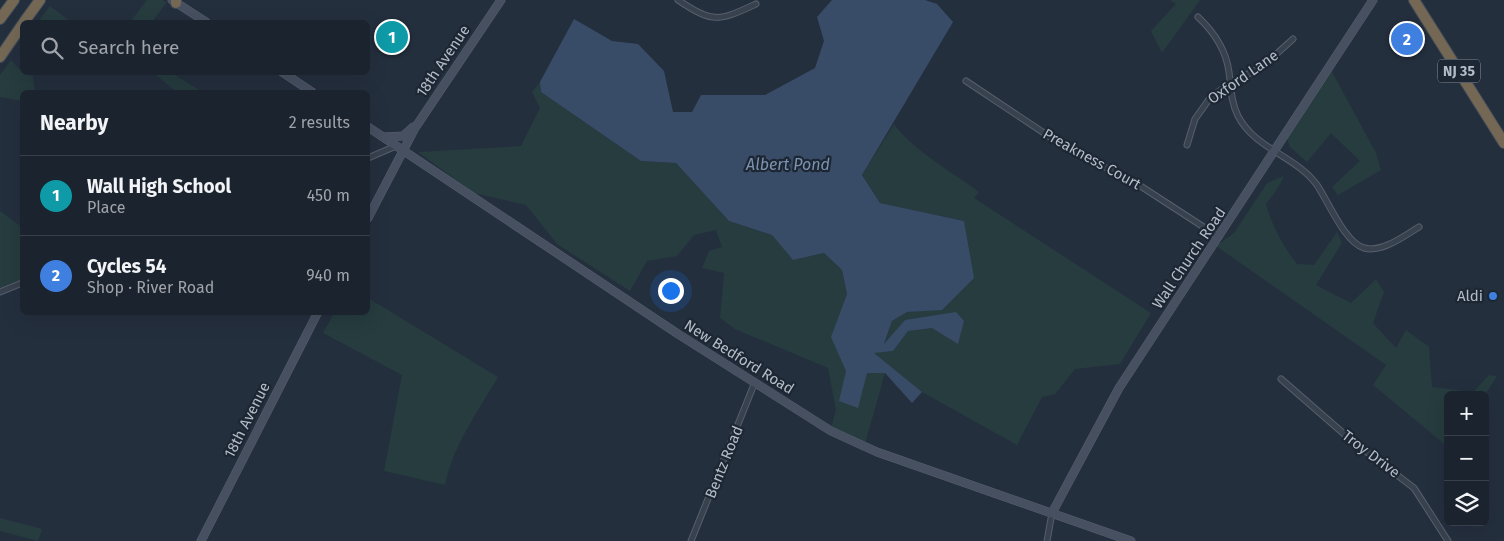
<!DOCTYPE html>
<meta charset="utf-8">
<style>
:root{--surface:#1b232e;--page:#242b36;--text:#f1f3f6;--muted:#a0a4aa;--line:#39404a;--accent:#8ab4f8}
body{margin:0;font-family:"Fira Sans",sans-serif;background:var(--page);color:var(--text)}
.controls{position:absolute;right:15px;bottom:15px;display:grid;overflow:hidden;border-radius:8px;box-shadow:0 5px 20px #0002}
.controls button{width:45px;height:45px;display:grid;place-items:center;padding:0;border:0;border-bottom:1px solid var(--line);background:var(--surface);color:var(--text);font:25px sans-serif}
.you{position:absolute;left:670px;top:290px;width:18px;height:18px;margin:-12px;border:4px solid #fff;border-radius:50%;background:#1a73e8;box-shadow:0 0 0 8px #1a73e833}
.badge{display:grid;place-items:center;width:32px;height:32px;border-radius:50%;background:var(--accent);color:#fff;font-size:16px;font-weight:700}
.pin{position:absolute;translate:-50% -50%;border:2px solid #fff;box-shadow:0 1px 5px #0006}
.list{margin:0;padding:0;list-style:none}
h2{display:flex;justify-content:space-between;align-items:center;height:65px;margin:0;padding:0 20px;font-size:21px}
h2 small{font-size:16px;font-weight:400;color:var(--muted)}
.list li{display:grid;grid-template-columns:32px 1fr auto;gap:15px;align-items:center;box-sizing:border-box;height:80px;padding:0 20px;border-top:1px solid var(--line)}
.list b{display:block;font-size:19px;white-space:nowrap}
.list p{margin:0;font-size:16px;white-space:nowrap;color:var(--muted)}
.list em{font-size:16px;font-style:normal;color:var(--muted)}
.icon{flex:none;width:28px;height:28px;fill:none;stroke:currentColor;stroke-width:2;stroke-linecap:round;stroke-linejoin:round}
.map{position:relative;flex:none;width:1504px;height:541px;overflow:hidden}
.search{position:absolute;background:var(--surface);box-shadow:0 5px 20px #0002;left:20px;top:20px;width:350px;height:55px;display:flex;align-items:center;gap:12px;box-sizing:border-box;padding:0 18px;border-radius:8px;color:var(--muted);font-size:19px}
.panel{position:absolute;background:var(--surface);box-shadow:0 5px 20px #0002;left:20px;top:90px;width:350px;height:225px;border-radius:8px}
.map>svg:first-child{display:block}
.green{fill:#263c3f}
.water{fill:#394c67}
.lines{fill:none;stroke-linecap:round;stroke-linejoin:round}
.street-casing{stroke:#565f6c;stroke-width:7}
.secondary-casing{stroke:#565f6c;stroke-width:9}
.highway-casing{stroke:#434c59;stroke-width:12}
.street{stroke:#38414e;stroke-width:5}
.secondary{stroke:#465061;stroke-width:8}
.highway{stroke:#746855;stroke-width:10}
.shop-dot{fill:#3f7fe0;stroke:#1d2633;stroke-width:2}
.labels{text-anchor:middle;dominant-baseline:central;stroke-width:4.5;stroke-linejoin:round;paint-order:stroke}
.shield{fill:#1d2633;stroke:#878f9c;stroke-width:1}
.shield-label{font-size:14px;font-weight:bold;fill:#b4bcc9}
.street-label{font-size:15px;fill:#b4bcc9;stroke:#1d2633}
.poi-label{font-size:15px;fill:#b4bcc9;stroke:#1d2633;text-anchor:end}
.water-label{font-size:16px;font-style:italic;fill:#7c92b1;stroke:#1d2633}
</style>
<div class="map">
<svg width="1504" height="541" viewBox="0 0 1504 541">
<rect width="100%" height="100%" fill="#242f3e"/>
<g class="green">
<path d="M147,0H162L167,2L152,22H130Z"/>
<path d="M1170,0H1200L1162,53L1151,31L1176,4Z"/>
<path d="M50,6L71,22H38Z"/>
<path d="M11,60L22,72L33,76L35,92H22V101L0,97V75Z"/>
<path d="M1331,70L1376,153L1381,170L1338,195L1332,187L1360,161L1331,133L1307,162L1290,147L1287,139Z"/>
<path d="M153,73H172L202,92H177Z"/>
<path d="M540,82L541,92L641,161L676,163L729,221L772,235L793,260L824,253L842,270L847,294L832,337L846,371L885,373L863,451L829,435L836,410L828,368L735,329L720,318L724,273L702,268L709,251L722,247L716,230L694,235L677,256L647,261L630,291L557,244L526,205L474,193L418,152L521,146L540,108L532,92Z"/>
<path d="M894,124C909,147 955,174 979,192L974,198L1151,313L1120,364L1075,369L1055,394L1042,397L1017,445L922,392L873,353L893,351L908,331L932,328L958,343L964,321L905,320L884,346L892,321L907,312L942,309L964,221L880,203L862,175Z"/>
<path d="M1284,176L1278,188L1266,204C1272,226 1283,246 1297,264L1314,265L1337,232L1342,243L1316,285L1351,303L1376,279L1384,292L1373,323L1396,348L1406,330L1429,347L1432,387L1473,392L1489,375L1497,376L1485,395H1448V447L1373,385L1386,365L1216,246L1234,233L1267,183Z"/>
<path d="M0,211L22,227V285L0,293Z"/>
<path d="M368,298L498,377C478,411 453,446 445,485L384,471L402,375L323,333L334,313L368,312Z"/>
<path d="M0,518L42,529L38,541L0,531Z"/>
</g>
<path class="water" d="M832,0H925L937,4L953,22L862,175L880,203L964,221L974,278L942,310L907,312L892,321L884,344L905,320L956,312L964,321L958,344L932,328L908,331L893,351L874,353L922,392L912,403L885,373H867L858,408L839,401L846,371L831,337L847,294L842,270L824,253L793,260L772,235L729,221L676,163L641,161L541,92L540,82L574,19L612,41L638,44L664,71L673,112H692L701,95H765L815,68L824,41L817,17Z"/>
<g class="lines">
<defs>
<g id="street">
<path d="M678,0C714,24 719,21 756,4"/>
<path d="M1198,17C1214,32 1226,49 1229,72C1231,87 1231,102 1238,116C1255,149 1296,156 1317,185C1328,201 1345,243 1364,248C1382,253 1404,236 1419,227"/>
<path d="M966,81L1059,143L1139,185L1219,237"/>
<path d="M1187,145L1195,119L1210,98L1230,83L1262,67L1293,39"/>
<path d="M368,158L396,146"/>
<path d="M0,292L22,283"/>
<path d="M1281,379L1351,440L1414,488L1448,541"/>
<path d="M691,541L755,382"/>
<path d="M1047,541L1052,513"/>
</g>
<g id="secondary">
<path d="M172,0L206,22"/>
<path d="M282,72L312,92"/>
<path d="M368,127L678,334L831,431L877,452L1131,541"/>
<path d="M384,137L403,136L413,127"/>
<path d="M368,218L415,128L501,0"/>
<path d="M1052,513L1119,388L1373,0"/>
<path d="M201,541L318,312"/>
</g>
<g id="highway">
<path d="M176,0V3"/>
<path d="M1414,0L1504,143"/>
<path d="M0,19L14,0"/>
<path d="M24,22L40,0"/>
<path d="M0,57L22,25"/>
</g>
</defs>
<use href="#street" class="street-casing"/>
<use href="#secondary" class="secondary-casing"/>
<use href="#highway" class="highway-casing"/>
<use href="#street" class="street"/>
<use href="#secondary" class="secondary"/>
<use href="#highway" class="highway"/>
</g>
<circle class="shop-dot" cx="1493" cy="296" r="5"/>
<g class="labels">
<rect class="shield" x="1438" y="59.5" width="42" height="23" rx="4"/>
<g class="shield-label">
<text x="1459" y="71">NJ 35</text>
</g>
<g class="street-label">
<text transform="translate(443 61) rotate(-56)">18th Avenue</text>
<text transform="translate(1243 77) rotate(-35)">Oxford Lane</text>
<text transform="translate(1092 159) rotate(29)">Preakness Court</text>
<text transform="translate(1189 258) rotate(-56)">Wall Church Road</text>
<text transform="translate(739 357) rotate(32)">New Bedford Road</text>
<text transform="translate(247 420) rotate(-63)">18th Avenue</text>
<text transform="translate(1371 454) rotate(37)">Troy Drive</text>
<text transform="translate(724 462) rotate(-68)">Bentz Road</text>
</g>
<g class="poi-label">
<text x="1483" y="296">Aldi</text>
</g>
<g class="water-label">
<text x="788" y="164">Albert Pond</text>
</g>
</g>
</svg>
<div class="controls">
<button>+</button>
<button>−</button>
<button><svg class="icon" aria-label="layers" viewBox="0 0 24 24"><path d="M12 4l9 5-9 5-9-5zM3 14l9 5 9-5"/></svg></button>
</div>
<div class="you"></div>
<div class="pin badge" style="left:392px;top:37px;background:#0f9aa8">1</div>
<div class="pin badge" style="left:1407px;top:39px;background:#3f7fe0">2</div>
<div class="search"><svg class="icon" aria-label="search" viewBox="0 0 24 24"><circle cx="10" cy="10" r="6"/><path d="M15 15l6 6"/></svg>Search here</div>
<section class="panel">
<h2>Nearby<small>2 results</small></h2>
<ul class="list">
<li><span class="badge" style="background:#0f9aa8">1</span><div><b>Wall High School</b><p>Place</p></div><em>450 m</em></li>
<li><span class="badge" style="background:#3f7fe0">2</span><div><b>Cycles 54</b><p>Shop · River Road</p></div><em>940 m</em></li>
</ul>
</section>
</div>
